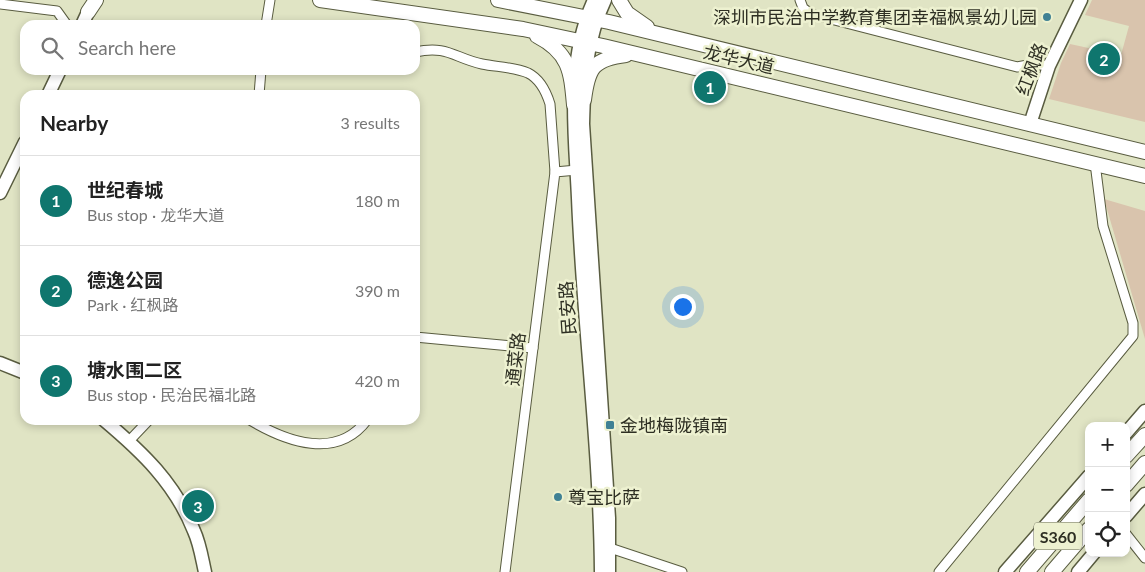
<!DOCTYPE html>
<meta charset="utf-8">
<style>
:root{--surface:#fff;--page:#f2f2f2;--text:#222;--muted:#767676;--line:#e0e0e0;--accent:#0f766e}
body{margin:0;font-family:Lato,"Noto Sans SC",sans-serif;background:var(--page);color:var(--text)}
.controls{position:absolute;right:15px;bottom:15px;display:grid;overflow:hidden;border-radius:10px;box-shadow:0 2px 8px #0003}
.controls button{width:45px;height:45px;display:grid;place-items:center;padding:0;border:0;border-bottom:1px solid var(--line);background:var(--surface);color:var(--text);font:25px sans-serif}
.you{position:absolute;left:682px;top:306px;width:18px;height:18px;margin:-12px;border:4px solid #fff;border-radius:50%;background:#1a73e8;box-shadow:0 0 0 8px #1a73e833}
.badge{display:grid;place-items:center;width:32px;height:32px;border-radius:50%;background:var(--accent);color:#fff;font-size:16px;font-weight:700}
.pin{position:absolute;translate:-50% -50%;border:2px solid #fff;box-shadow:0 1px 5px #0006}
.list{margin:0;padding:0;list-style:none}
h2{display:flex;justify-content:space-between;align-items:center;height:65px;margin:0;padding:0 20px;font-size:21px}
h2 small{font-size:16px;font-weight:400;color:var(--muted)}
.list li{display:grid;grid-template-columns:32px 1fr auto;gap:15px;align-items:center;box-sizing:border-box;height:90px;padding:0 20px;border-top:1px solid var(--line)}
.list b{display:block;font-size:19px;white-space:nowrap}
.list p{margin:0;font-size:16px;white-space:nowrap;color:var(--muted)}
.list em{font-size:16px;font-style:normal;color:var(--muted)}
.icon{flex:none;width:28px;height:28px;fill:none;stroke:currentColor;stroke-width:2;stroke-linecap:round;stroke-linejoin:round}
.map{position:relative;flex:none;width:1145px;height:572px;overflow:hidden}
.search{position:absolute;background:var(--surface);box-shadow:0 2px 8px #0003;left:20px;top:20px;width:400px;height:55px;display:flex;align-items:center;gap:12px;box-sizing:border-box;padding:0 18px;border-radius:15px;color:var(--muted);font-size:19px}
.panel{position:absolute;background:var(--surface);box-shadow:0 2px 8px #0003;left:20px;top:90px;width:400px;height:335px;border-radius:15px}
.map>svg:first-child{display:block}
.green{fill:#d9c4ad}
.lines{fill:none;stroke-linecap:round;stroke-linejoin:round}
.street-casing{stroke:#595c40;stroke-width:11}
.secondary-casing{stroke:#595c40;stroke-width:15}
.primary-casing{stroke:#595c40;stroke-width:16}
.street{stroke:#fff;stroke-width:9}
.secondary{stroke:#fff;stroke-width:12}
.primary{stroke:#fff;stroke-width:14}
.poi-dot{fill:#408194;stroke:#edf1d0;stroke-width:2}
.labels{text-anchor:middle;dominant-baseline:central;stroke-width:5;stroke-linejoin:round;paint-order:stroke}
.shield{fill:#edf1d0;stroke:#676957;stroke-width:1}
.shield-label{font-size:16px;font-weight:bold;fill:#2e2f23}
.poi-label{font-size:18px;fill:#2e2f23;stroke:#edf1d0;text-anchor:start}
.street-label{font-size:18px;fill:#2e2f23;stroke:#edf1d0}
</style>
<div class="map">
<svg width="1145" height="572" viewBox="0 0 1145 572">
<rect width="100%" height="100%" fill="#e0e4c4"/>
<g class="green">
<path d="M1092,0H1145V122L1049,99L1061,63L1070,44L1121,55L1129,26L1085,15Z"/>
<path d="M1104,199L1145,211V339Z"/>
</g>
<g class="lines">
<defs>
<g id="street">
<path d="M800,0L803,8L811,14L1017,67L1033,64L1049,66"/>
<path d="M0,4L57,11L67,25"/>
<path d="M266,25L270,0"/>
<path d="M415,52C448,45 454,58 482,64C497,67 514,67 528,73C540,79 546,91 550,104L555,172"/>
<path d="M259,95L261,70"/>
<path d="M415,337L533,348"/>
<path d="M250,420C287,442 337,460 367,420"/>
<path d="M129,441L149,420"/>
<path d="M1126,534L1145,558"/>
<path d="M610,548L682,572"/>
<path d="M505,572L555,172L577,170"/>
<path d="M939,572L1133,336V323L1103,226L1095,163"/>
</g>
<g id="secondary">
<path d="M594,0C565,63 575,131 578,198C583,323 600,447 601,572"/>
<path d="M605,0C586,40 584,81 583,124L609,518V572"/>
<path d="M82,25L88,12"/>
<path d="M48,95L60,70"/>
<path d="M1030,124L1049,66L1081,0"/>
<path d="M0,193L25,142"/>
<path d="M0,363L25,373"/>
<path d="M104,420C142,452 175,483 194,531C200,544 202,559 205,572"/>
<path d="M1126,433L1145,411"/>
<path d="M1126,516L1145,494"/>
<path d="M1005,572L1089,476"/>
<path d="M1078,572L1094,553"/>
</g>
<g id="primary">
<path d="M320,0L523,29L603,46L1145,176"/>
<path d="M498,0L609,22L1145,152"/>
<path d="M619,0L627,13L647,27"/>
<path d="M88,12L96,0"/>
<path d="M537,36C570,53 571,72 574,105"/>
<path d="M584,100C588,68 593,59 626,55"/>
<path d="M1126,456L1145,435"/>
<path d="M1126,485L1145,463"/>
<path d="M1027,572L1089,500"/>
<path d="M1052,572L1089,529"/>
</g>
</defs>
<use href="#street" class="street-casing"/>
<use href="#secondary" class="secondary-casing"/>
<use href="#primary" class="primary-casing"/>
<use href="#street" class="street"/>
<use href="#secondary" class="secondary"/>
<use href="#primary" class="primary"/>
</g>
<g class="poi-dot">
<circle cx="1047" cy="17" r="5"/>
<rect x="605" y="420" width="10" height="10" rx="2.5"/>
<circle cx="558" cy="497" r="5"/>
</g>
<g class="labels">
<rect class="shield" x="1034" y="522.5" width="48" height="27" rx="4"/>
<g class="shield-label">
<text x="1058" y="536">S360</text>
</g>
<g class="poi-label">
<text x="1037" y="17" text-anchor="end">深圳市民治中学教育集团幸福枫景幼儿园</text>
<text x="620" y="425">金地梅陇镇南</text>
<text x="568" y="497">尊宝比萨</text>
</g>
<g class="street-label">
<text transform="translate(739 59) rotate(13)">龙华大道</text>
<text transform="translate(1031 69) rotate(-69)">红枫路</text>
<text transform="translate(567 308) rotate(-94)">民安路</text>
<text transform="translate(515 359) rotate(-83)">通菜路</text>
</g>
</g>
</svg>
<div class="controls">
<button>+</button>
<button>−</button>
<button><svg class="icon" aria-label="locate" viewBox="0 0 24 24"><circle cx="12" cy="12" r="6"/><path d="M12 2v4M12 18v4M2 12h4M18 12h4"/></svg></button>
</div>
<div class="you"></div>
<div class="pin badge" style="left:710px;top:87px">1</div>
<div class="pin badge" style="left:1104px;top:59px">2</div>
<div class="pin badge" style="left:198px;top:506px">3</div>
<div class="search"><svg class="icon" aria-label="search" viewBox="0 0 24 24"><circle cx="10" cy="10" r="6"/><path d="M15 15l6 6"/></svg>Search here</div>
<section class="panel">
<h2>Nearby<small>3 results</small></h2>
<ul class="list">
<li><span class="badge">1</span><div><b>世纪春城</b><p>Bus stop · 龙华大道</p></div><em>180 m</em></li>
<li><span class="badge">2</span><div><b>德逸公园</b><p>Park · 红枫路</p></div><em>390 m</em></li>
<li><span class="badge">3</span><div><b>塘水围二区</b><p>Bus stop · 民治民福北路</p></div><em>420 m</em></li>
</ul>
</section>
</div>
